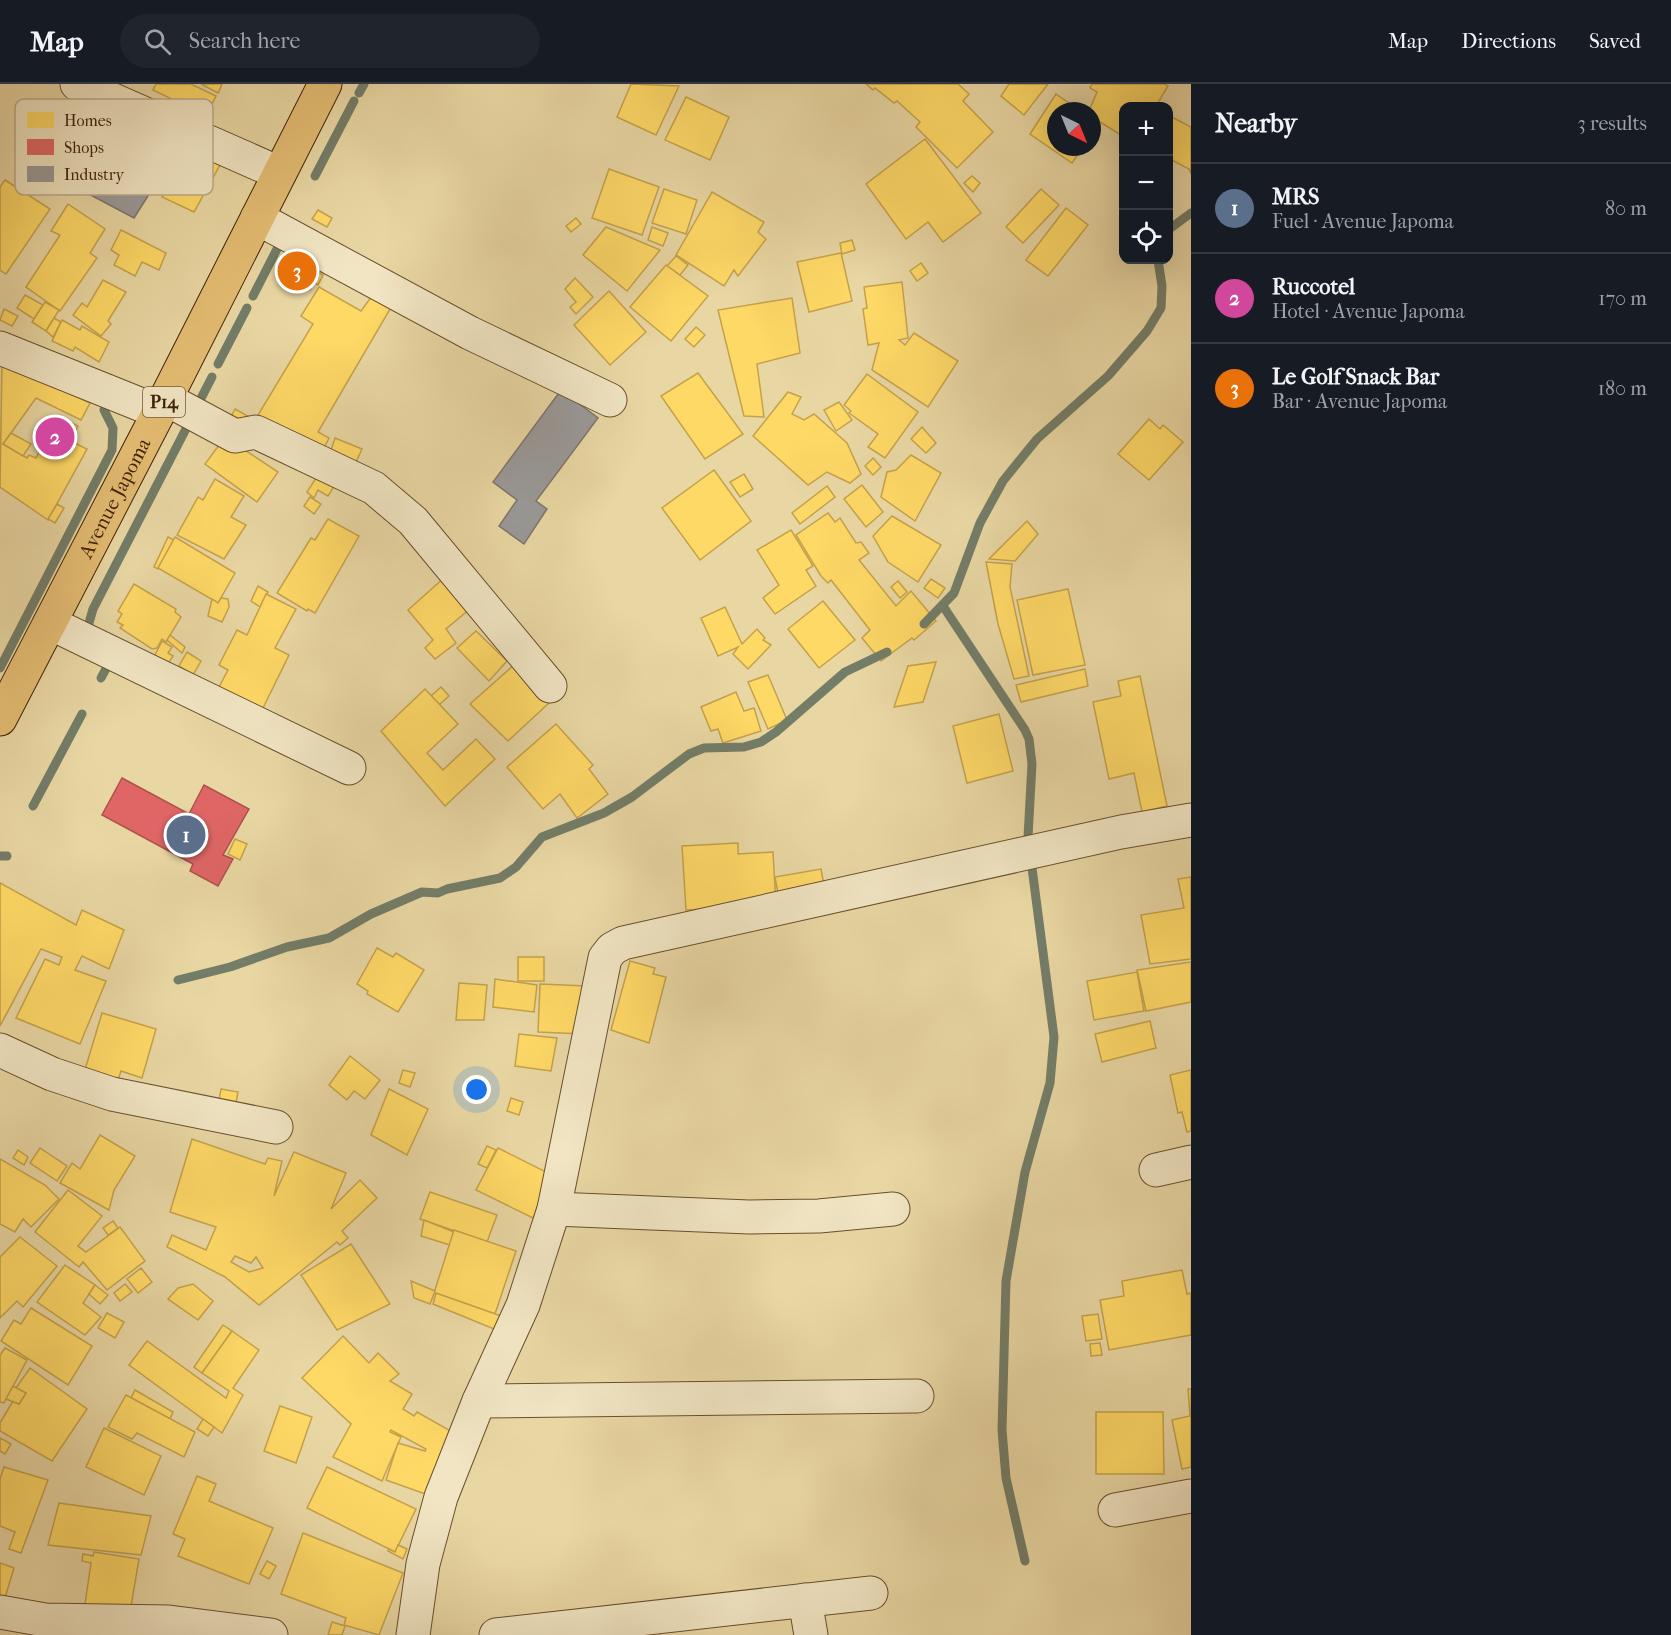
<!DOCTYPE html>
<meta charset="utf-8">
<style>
:root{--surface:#171b24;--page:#20242c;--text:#f1f3f6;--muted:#9ea1a6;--line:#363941;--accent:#0f766e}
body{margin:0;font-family:"IM FELL French Canon",serif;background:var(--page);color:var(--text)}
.controls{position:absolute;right:18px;top:18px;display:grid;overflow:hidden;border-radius:12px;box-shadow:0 6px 24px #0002}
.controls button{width:54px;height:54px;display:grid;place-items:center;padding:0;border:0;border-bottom:2px solid var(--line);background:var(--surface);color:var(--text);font:30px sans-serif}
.compass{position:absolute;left:1047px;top:18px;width:54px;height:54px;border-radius:50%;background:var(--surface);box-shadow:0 6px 24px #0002;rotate:137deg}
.you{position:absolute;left:477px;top:1006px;width:21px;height:21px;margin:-15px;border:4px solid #fff;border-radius:50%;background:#1a73e8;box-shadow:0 0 0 9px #1a73e833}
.badge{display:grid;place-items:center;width:39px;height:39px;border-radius:50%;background:var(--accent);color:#fff;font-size:20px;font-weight:700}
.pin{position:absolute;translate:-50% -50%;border:3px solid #fff;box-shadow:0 2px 6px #0006}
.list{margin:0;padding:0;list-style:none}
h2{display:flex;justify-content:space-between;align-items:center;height:78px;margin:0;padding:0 24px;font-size:26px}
h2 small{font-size:20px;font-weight:400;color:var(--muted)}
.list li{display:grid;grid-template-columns:39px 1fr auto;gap:18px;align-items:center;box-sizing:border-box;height:90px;padding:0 24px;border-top:2px solid var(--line)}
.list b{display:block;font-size:22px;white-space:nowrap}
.list p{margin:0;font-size:20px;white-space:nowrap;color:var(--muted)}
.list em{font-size:20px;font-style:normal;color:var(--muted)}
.icon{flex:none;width:33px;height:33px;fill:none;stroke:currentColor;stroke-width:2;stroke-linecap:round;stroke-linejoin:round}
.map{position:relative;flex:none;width:1191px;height:1551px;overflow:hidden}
header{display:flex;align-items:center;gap:36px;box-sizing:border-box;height:84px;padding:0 30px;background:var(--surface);border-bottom:2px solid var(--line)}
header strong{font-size:28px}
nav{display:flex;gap:33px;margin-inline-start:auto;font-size:21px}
.search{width:420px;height:54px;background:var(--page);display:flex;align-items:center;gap:15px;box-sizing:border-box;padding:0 21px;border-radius:33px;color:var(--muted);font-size:22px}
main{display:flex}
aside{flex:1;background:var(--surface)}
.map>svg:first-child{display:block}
.homes{fill:#ffd966;stroke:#c5a24a;stroke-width:1.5;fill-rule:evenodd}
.shops{fill:#e06666;stroke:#af524a;stroke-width:1.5}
.industry{fill:#999;stroke:#7e756d;stroke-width:1.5}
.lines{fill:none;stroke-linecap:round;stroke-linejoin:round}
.stream{stroke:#737d68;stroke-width:9}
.minor-casing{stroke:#694f2e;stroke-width:35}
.primary-casing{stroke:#3e2207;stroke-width:35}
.minor{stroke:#f1e5c3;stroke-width:33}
.primary{stroke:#e4bc72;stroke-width:33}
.labels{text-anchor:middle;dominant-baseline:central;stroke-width:6;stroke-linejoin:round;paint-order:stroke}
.shield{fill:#f1e5c3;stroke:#745c3f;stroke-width:1.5}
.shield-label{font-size:18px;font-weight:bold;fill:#3e2207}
.street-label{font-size:20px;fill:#3e2207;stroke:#f1e5c3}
.key{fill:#f1e5c3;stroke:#bbaa8b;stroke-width:1.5}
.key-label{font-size:16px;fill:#3e2207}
</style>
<header>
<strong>Map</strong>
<div class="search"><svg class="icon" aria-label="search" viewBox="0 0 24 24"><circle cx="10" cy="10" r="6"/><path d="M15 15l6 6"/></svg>Search here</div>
<nav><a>Map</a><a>Directions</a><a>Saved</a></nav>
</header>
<main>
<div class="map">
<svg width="1191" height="1551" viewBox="0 0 1191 1551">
<rect width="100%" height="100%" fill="#e9d7a3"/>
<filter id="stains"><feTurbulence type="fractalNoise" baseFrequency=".00333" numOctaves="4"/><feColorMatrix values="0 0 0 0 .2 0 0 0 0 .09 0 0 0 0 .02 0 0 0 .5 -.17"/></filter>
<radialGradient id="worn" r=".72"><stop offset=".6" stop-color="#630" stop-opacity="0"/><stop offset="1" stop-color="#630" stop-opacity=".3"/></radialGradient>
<g class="homes">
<path d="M156,0H191L216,12L206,32L153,6Z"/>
<path d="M201,0H222L218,9Z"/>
<path d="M631,0L679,2L656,51L617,33Z"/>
<path d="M866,0H958L969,10L963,17L993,48L957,84L916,43L920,38L897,17L894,19L875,4L873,6Z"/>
<path d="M1009,0H1048L1024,31L1001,12Z"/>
<path d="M1092,0H1164L1168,2L1156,22H1124V53L1092,33V27H1089L1097,8L1090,4Z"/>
<path d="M1056,10L1080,27H1056V63H1083L1072,79L1030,50Z"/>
<path d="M686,13L729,33L710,76L665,56Z"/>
<path d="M1168,31L1191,43V90L1189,85L1168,74Z"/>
<path d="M178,50L226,70L194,128L162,113L179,79L165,72Z"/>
<path d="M925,55L981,129L943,158L928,138L906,155L866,100Z"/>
<path d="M609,85L659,103L642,151L592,134Z"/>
<path d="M972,92L980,99L973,108L964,99Z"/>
<path d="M5,96L50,125L6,190L0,186V103Z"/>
<path d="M664,105L697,116L686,150L652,139Z"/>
<path d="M1041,105L1059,121L1023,159L1006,143Z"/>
<path d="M712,108L764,138L758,148L766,155L738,192L734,186L724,202L676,171Z"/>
<path d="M68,120L105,145L90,169L97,174L60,227L26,203L60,151L51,147Z"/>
<path d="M1066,124L1088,141L1048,192L1026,176Z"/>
<path d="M318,126L332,134L327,143L312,135Z"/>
<path d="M576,134L581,140L571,148L566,142Z"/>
<path d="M606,143L660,166L627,207L583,171Z"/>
<path d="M652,143L668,149L663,162L648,156Z"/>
<path d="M121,146L166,169L159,186L142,178L135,192L114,181L119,171L111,166Z"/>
<path d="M852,156L855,166L842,170L840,159Z"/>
<path d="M841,169L852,217L809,228L797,178Z"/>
<path d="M676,172L688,181L680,191L667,182Z"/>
<path d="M313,175L323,183L319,189L323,191L318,201L314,198L310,206L300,201Z"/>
<path d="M921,179L928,189L917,197L910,187Z"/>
<path d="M666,181L708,212L671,257L630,223Z"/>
<path d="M575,194L593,213L576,230L570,223L576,218L565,205Z"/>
<path d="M103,196L126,208L108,237L111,240L101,252L73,231L82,219L87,223Z"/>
<path d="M902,198L908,254L899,256L905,261L914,249L958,277L928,323L872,286L879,259L868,261L863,225L867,224L864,203Z"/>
<path d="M319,203L361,227L374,209L393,220L318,348L329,354L323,366L255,336L313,240L301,232Z"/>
<path d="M609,207L646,248L610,281L574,241Z"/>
<path d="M25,211L43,221L34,235L17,224Z"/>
<path d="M792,214L800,269L757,280L764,333L744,332L718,226Z"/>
<path d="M45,218L59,226L46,247L32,238Z"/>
<path d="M4,225L18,232L12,242L0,236Z"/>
<path d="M54,234L61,238L53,253L46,247Z"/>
<path d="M62,236L80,246L82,242L109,258L99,278L75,263L73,267L52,257Z"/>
<path d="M696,243L705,251L694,263L685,255Z"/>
<path d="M2,277L90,319L81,336L36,314L3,360L27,374L29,371L36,374L50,347L87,365L48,436L0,403Z"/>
<path d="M698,289L743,350L705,375L661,312Z"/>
<path d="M867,290L918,328L885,374L868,363L878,350L849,329L851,327L844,321Z"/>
<path d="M788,308L801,313L792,330L804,336L814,330L847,359L861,390L850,399L827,388L808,401L753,352Z"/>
<path d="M839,318L852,336L836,347L824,326Z"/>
<path d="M235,325L251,334L227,340Z"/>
<path d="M1149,335L1160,345L1163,341L1183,358L1149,396L1118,370Z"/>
<path d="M68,337L78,342L70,357L60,352Z"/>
<path d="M922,343L936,359L926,369L911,355Z"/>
<path d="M11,349L31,360L23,372L3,360Z"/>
<path d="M225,353L278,388L257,418L205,380Z"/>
<path d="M335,354L362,365L355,380L330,369Z"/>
<path d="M911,371L941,389L915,437L881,413L887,388L896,386Z"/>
<path d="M873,374L881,383L873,391L865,382Z"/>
<path d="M714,386L751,437L700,476L662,424Z"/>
<path d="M744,390L753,405L740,413L730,398Z"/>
<path d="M318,391L335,401L328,412L318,406L314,414L307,408Z"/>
<path d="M215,395L244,412L231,433L246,441L224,475L177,451L198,413L203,416Z"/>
<path d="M862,401L883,428L866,443L844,415Z"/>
<path d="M827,402L835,413L800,440L792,429Z"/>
<path d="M310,413L321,420L314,430L304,422Z"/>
<path d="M57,420L64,424L55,439L48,435Z"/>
<path d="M828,429L835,438L840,434L856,459L861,458L869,469L859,476L896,522L911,507L936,537L914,556L912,554L881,577L862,554L870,546L831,496L828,499L821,492L796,451Z"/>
<path d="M892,432L941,461L918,498L888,478L873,452Z"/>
<path d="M328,435L359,452L315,529L308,525L307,527L277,509L311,454L315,456Z"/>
<path d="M1027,437L1038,450L1015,477L989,475Z"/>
<path d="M791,446L813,482L806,486L816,502L775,530L763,514L779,501L757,466Z"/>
<path d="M168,453L174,456L158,485L154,483Z"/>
<path d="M175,453L235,489L218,519L158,484Z"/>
<path d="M986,478L1012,480L1010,503L1029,592L1014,595L998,540Z"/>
<path d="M445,493L471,524L446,545L456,559L435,575L425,564L433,556L408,526Z"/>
<path d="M931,495L945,504L938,514L924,504Z"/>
<path d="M898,497L907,508L900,514L891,503Z"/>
<path d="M134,500L176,525L175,528L181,533L166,558L162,555L157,564L152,565L120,544L123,541L117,538L122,530L118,527Z"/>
<path d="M258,502L268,508L260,523L251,517Z"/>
<path d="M1068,505L1085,581L1033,591L1017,516Z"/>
<path d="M266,510L296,525L275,564L289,571L262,626L219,603L228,586L219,581L237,546L247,551Z"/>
<path d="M221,514L228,515L229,523L222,538L208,532L212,515L218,519Z"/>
<path d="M823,517L855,556L819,584L788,545Z"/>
<path d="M725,523L742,560L757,545L765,554L763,556L771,561L748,585L733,570L738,563L718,572L701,534Z"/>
<path d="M476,547L507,577L489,597L457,564Z"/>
<path d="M170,551L185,563L182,569L167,556Z"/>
<path d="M162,557L172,563L168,569L173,572L165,584L153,575Z"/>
<path d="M187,568L201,577L193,591L179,582Z"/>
<path d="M936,578L923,618L894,623L908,582Z"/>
<path d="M514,581L550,618L508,657L470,620Z"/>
<path d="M1085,585L1088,602L1021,618L1016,601Z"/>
<path d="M768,591L787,636L768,645L748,598Z"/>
<path d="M1140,592L1167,722L1142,728L1134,689L1109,695L1093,618L1121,612L1118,597Z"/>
<path d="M441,603L449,612L439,621L431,612Z"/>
<path d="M425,605L458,640L427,669L443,686L476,655L495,675L445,722L381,647Z"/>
<path d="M736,608L744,627L754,624L761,647L723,659L718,645L711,647L701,623Z"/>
<path d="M999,630L1013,687L967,699L953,642Z"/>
<path d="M556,640L593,681L589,685L608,710L577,734L560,710L543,725L507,683Z"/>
<path d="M235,755L247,760L240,776L228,770Z"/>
<path d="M738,759V770L773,768L776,821L686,826L682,762Z"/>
<path d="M821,785L825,807L779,815L775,793Z"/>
<path d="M1191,793V875L1150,880L1141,831L1184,824L1178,795Z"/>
<path d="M0,799L76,841L82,826L124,846L109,885L82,872L75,886L106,897L80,960L16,934L45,875L59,881L62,873L41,865L0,942Z"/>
<path d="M377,864L393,873L396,869L424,886L398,928L367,910L368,907L357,900Z"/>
<rect x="518" y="873" width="26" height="24"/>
<path d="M630,877L655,884L653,890L666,893L649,959L611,946Z"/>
<path d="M1191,878V918L1146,927L1137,886Z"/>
<path d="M1137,888L1144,927L1094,936L1087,897Z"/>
<path d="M495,895L537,901L534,928L493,923Z"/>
<path d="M459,899L487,901L484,936H456Z"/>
<path d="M540,900L586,902L583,950L538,948Z"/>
<path d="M102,929L156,945L142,994L121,987L118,996L84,989Z"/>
<path d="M1150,937L1156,964L1102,978L1095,950Z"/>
<path d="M519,950L557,954L551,987L515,982Z"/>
<path d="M350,972L380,996L365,1015L354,1007L347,1016L329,1001Z"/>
<path d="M403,986L415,989L410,1003L399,999Z"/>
<path d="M1191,986V1047L1187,1048L1182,1028L1178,1029L1170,991Z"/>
<path d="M221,1005L238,1008L235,1025L218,1022Z"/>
<path d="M389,1005L428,1025L407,1071L371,1051Z"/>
<path d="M511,1014L523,1018L519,1031L507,1027Z"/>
<path d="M100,1051L135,1072L114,1106L109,1126L60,1099L72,1079L80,1085Z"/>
<path d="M192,1055L265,1080L268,1074L282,1077L274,1112L294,1068L346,1089L331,1125L360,1096L377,1114L342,1147L348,1154L340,1161L337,1158L259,1221L225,1193L167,1163L172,1151L206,1166L216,1143L170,1128ZM235,1172L251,1179L256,1173L263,1184L249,1188L231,1178Z"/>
<path d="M487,1062L496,1066L487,1084L478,1080Z"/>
<path d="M40,1064L67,1082L57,1097L30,1079Z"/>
<path d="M498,1064L554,1092L533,1134L476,1106Z"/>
<path d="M18,1066L28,1073L24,1081L13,1074Z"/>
<path d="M0,1075L45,1101L59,1115L31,1143L23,1135L15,1148L0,1140Z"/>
<path d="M68,1106L102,1132L78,1162L86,1168L120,1143L145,1177L107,1206L83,1178L79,1183L35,1148Z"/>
<path d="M430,1108L497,1131L487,1158L420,1135Z"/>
<path d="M424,1136L454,1148L450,1161L421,1152Z"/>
<path d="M113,1137L118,1144L108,1151L103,1144Z"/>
<path d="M454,1146L516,1167L495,1230L434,1209Z"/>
<path d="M20,1153L57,1182L23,1223L17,1217L0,1234V1173Z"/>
<path d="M351,1160L390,1220L337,1246L301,1191Z"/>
<path d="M65,1181L95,1201L83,1219L101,1233L85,1251L37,1218Z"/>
<path d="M141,1184L152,1198L138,1209L127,1195Z"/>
<path d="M1182,1186L1187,1210L1191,1209V1251L1109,1266L1100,1216L1124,1212L1122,1197Z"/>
<path d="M411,1197L435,1207L430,1220L414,1214Z"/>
<path d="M125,1200L132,1208L120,1217L114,1209Z"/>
<path d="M193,1200L213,1217L198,1236L168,1215L178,1204Z"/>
<path d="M95,1201L108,1211L100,1220L89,1210Z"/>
<path d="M436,1209L504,1233L499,1247L433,1220Z"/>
<path d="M31,1224L92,1262L68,1301L1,1257L14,1236L21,1240Z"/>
<path d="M107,1229L124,1238L115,1254L98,1244Z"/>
<path d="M1098,1230L1102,1255L1086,1257L1082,1232Z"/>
<path d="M223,1241L232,1247L202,1289L194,1283Z"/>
<path d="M232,1247L259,1266L233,1304L243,1311L222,1349L129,1281L147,1257L226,1314L229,1307L202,1289Z"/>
<path d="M343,1252L369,1279L378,1269L399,1290L390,1297L412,1310L403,1325L414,1332L417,1328L456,1350L431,1412L386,1396L398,1359L425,1367L426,1365L391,1346L390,1348L401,1353L382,1397L333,1373L351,1340L302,1294Z"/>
<path d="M1100,1259L1102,1271L1091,1272L1090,1260Z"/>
<path d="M5,1264L27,1276L4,1319L0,1318V1271Z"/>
<path d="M30,1284L87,1325L52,1377L0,1347V1339L13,1317L19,1320L26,1309L16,1304Z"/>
<path d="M13,1302L26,1309L19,1320L6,1315Z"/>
<path d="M1188,1305H1191V1383L1182,1385L1172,1336L1190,1332Z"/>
<path d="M135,1306L173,1328L170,1335L131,1314Z"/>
<path d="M126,1311L195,1348L184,1373L137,1349L132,1355L108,1343Z"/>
<path d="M280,1322L312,1333L296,1379L264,1367Z"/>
<path d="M1096,1328H1163L1164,1390H1096Z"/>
<path d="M203,1335L214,1343L208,1352L197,1345Z"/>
<path d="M104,1344L161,1372L144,1411L86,1383Z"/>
<path d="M0,1354L11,1360L5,1370L0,1367Z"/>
<path d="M4,1383L48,1396L21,1469L9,1465L15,1448L0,1442V1395Z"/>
<path d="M327,1383L416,1425L395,1468L307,1424Z"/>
<path d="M197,1392L216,1400L209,1417L273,1444L249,1500L178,1472L185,1455L173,1450Z"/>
<path d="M59,1419L151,1432L141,1471L48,1461Z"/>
<path d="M303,1449L403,1489L379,1551L344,1541L346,1534L281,1510Z"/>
<path d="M398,1461L407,1465L403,1475L388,1467L389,1465L395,1468Z"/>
<path d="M94,1468L139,1475L129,1534L84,1527L91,1479L82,1477L83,1470L93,1472Z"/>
<path d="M267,1477L276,1482L269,1495L260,1490Z"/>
<path d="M0,1479L14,1484L4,1517L0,1516Z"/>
<path d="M332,1538L345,1542L342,1551H328Z"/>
</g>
<path class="shops" d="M122,694L189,730L204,701L249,725L223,771L233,775L218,802L190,787L193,780L102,731Z"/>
<g class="industry">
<path d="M63,30L165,85L134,134L32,80Z"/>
<path d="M561,306L598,334L536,417L547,425L524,460L499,442L517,416L493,398Z"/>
</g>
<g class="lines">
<g class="stream">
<path d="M359,9L364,0"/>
<path d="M315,92L354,17"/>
<path d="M1168,146L1191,129"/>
<path d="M253,212L277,165"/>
<path d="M218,280L247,224"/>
<path d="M196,324L212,293"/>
<path d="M943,522L1025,646L1029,655L1032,680L1028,753L1054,953L1050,999L1025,1088L1006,1197L1002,1346L1006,1394L1025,1477"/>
<path d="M924,540L954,509L980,439L1003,397L1037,355L1108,292L1147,247L1161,224L1162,202L1158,176"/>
<path d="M89,551V539L93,525L190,337"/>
<path d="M0,584L112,366L113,344L104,326"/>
<path d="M101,594L109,579L113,581"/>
<path d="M33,722L82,630"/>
<path d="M0,772H7"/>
<path d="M178,896L230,883L287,863L329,854L371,830L422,808L438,809L447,805L500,794L516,783L542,753L604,729L632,713L689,670L704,664L744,663L761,658L776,648L845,588L887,568"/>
</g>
<defs>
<g id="minor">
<path d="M77,0L279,89"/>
<path d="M257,134L470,249L610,316"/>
<path d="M0,264L159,328"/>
<path d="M166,315L235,352L256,348L374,404L413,437L550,602"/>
<path d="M50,539L349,684"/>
<path d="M0,966L52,990L112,1010L276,1043"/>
<path d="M1156,1086L1191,1078"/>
<path d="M554,1125L749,1133L819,1132L893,1125"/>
<path d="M479,1317L917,1312"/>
<path d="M1115,1426L1191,1412"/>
<path d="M805,1516L811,1551"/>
<path d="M0,1528L45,1536L169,1538L271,1551"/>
<path d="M413,1551L423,1480L441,1413L479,1317L523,1221L554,1125L605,874L612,865L623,859L1121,748L1191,736"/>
<path d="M496,1551L871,1509"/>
</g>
<g id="primary">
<path id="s1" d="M0,635L159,328L325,0"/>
</g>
</defs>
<use href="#minor" class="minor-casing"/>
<use href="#primary" class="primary-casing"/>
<use href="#minor" class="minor"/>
<use href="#primary" class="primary"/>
</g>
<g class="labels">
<rect class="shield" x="143" y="303" width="42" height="30" rx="4.5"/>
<g class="shield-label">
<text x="164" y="318">P14</text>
</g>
<g class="street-label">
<text stroke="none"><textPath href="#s1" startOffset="249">Avenue Japoma</textPath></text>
</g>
</g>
<rect x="15" y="15" width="198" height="96" rx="9" class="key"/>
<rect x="27" y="28" width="27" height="16" fill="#ffd966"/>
<rect x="27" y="55" width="27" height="16" fill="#e06666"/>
<rect x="27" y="82" width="27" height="16" fill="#999"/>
<g class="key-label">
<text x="64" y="42">Homes</text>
<text x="64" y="69">Shops</text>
<text x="64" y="96">Industry</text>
</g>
<rect width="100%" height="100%" filter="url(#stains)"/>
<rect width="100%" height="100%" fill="url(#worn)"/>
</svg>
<div class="controls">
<button>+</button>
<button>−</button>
<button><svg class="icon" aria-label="locate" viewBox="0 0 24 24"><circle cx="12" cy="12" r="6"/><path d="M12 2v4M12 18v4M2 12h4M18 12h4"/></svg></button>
</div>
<svg class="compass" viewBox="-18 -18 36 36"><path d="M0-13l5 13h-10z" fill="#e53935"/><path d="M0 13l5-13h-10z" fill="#9ea1a6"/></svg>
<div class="you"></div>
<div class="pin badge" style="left:186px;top:751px;background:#5c6f8a">1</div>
<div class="pin badge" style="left:55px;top:353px;background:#d1479c">2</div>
<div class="pin badge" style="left:297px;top:187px;background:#e8710a">3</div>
</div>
<aside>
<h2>Nearby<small>3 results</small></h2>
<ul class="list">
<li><span class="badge" style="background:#5c6f8a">1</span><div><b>MRS</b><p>Fuel · Avenue Japoma</p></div><em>80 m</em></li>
<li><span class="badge" style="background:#d1479c">2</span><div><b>Ruccotel</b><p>Hotel · Avenue Japoma</p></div><em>170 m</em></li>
<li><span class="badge" style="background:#e8710a">3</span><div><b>Le Golf Snack Bar</b><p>Bar · Avenue Japoma</p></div><em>180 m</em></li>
</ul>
</aside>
</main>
